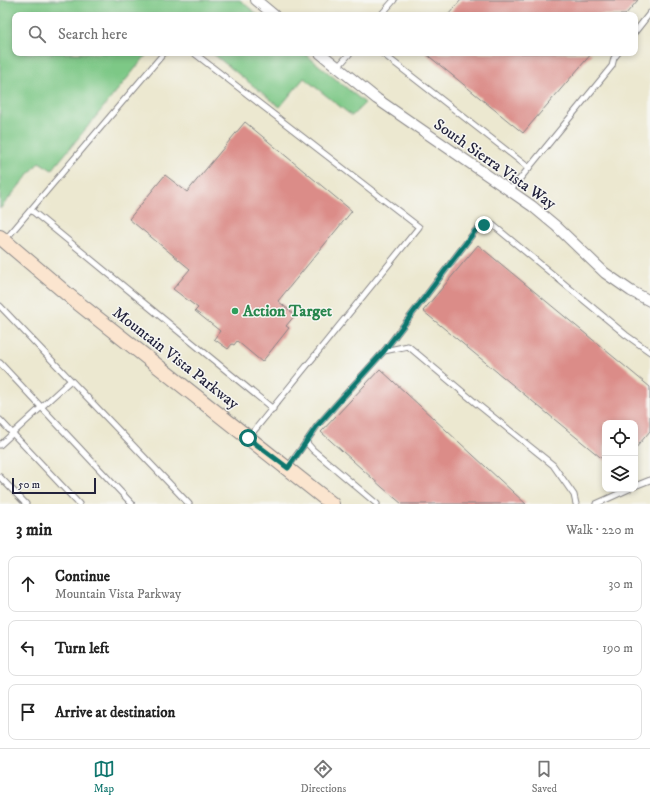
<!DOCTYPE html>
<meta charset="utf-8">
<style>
:root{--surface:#fff;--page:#f2f2f2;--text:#222;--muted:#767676;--line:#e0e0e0;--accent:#0f766e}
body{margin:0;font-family:"IM FELL DW Pica",serif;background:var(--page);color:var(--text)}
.controls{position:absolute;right:12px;bottom:12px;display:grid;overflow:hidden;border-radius:8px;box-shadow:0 2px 6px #0003}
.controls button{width:36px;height:36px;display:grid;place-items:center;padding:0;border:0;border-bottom:1px solid var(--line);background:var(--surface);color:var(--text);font:20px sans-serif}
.scale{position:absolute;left:12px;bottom:10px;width:84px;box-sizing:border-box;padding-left:4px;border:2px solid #22223b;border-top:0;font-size:11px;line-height:14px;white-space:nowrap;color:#22223b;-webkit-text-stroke:3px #f6f6f2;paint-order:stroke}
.stop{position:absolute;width:12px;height:12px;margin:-9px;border:3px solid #0f766e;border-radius:50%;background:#fff}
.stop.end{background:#0f766e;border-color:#fff;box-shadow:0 1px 4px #0008}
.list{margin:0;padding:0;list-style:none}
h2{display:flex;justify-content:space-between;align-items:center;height:52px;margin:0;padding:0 16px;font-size:17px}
h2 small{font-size:13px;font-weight:400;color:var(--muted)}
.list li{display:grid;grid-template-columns:26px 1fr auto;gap:12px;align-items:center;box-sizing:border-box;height:56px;margin:0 8px 8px;padding:0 8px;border:1px solid var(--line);border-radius:8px}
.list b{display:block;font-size:15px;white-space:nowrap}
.list p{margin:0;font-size:13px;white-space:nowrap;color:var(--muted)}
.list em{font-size:13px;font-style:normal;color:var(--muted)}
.icon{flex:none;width:22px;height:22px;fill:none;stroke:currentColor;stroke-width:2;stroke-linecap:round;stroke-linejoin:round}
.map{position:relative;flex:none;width:650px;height:504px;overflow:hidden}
.search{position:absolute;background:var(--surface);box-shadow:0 2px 6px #0003;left:12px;right:12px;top:12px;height:44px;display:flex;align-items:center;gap:10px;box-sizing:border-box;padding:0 14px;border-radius:8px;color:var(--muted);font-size:15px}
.sheet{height:244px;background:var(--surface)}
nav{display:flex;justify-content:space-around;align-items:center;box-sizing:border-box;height:56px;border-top:1px solid var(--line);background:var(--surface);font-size:11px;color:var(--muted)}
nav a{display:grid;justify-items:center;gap:2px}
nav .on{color:var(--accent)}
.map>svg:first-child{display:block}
.green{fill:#7dc886;stroke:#507560}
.building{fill:#db8c88}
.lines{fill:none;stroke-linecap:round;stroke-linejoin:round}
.lane-casing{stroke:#878586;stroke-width:7}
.street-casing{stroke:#878586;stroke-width:12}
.secondary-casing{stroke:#878586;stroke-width:16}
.lane{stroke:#fff;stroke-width:5}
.street{stroke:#fff;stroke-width:10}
.secondary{stroke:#fbe5cf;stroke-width:14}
.route{stroke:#0f766e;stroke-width:5}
.leisure-dot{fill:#2e9e5b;stroke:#f6f6f2;stroke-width:1.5}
.labels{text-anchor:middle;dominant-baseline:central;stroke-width:3;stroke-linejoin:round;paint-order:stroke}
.street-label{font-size:16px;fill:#22223b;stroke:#f6f6f2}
.leisure-label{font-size:16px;font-weight:bold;fill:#27864d;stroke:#f6f6f2;text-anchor:start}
</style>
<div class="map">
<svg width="650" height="504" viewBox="0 0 650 504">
<rect width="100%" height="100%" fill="#f6f6f2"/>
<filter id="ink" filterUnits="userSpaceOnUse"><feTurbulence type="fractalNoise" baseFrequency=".025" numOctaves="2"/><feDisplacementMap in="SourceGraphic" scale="8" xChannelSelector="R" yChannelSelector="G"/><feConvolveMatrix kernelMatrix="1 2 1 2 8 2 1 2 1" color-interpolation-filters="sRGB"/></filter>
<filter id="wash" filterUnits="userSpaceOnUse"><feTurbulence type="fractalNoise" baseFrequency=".012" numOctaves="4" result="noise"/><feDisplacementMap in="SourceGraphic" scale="16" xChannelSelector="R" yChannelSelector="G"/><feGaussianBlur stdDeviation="0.9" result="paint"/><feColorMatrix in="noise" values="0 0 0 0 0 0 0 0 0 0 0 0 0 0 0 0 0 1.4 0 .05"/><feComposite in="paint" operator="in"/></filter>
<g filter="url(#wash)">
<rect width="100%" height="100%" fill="#ece8d0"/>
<g class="green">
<path d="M0,0H240L258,15H15V53H148L52,170L39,162L0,209Z"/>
<path d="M212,53H304L365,103L352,116L304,78L280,107Z"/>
</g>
<g id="blocks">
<g class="building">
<path d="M461,0H638L625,15H448Z"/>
<path d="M425,53H592L523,133Z"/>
<path d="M245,122L352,211L278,301L295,315L286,326L289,328L262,362L237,341L234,345L232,344L228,349L214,339L220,331L195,311L198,308L173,289L190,269L129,219L165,175L187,192Z"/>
<path d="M478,245L650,387V431L635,449V423H605V461L423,311Z"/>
<path d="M380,369L526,504H402L383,488L321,432Z"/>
</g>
</g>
</g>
<g filter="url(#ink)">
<use href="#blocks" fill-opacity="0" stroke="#878586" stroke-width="1"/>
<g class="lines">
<defs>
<g id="lane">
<path d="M381,15L394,0"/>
<path d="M635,32L650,13"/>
<path d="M194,53L419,227L249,437"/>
<path d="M382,53L529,168"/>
<path d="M338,67L350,53"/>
<path d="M510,191L612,66L614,58L618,53"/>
<path d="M31,210L273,409"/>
<path d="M5,240L164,53"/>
<path d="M0,306L189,504"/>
<path d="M384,351L475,231L483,225H493L626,335L650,352"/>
<path d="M0,363L132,504"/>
<path d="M0,420L79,504"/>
<path d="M0,445L70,381"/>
<path d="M288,467L306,442"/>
<path d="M0,477L26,504"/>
<path d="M635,486L650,480"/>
<path d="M377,504L313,450L306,442L317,426L384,351L408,346L477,404L553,465L574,495L576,504"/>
<path d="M596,504L629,489"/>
</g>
<g id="street">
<path d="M256,0L274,15"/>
<path d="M320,53L377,99L532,206L556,226L605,273L631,291L650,301"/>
</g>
<path id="secondary" d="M0,237L73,299L332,504"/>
</defs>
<use href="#lane" class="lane-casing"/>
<use href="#street" class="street-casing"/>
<use href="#secondary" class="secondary-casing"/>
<use href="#lane" class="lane"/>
<use href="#street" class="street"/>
<use href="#secondary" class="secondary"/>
</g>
</g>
<g class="lines" filter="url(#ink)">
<path class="route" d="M248,438L288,468L317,426L384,351L475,231L484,225"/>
</g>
<circle class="leisure-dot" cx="235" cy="311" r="4"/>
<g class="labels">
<g class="street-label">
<text transform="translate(495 164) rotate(35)">South Sierra Vista Way</text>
<text transform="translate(176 358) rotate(38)">Mountain Vista Parkway</text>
</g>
<g class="leisure-label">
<text x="243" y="311">Action Target</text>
</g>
</g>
</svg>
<div class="controls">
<button><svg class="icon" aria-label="locate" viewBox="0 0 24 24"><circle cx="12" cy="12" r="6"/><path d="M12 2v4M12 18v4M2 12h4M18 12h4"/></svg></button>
<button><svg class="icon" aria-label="layers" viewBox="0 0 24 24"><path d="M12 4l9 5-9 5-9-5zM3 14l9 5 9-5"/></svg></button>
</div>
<div class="scale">50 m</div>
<div class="stop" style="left:248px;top:438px"></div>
<div class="stop end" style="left:484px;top:225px"></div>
<div class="search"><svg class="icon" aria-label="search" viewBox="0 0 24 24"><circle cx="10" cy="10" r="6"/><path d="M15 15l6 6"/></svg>Search here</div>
</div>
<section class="sheet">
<h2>3 min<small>Walk · 220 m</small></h2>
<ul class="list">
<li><svg class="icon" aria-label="ahead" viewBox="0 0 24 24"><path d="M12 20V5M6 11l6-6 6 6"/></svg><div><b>Continue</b><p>Mountain Vista Parkway</p></div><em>30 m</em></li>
<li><svg class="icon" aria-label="left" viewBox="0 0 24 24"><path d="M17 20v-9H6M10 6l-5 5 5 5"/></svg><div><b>Turn left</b></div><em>190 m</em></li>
<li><svg class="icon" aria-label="arrive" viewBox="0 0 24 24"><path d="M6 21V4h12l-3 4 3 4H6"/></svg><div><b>Arrive at destination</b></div></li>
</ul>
</section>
<nav>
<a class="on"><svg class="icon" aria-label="map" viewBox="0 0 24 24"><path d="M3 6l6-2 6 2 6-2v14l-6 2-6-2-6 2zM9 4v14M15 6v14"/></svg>Map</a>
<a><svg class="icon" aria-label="directions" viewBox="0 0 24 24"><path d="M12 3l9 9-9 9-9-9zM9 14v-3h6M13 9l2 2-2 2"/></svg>Directions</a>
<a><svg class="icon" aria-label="saved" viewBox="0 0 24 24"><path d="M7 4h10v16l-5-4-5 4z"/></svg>Saved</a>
</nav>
